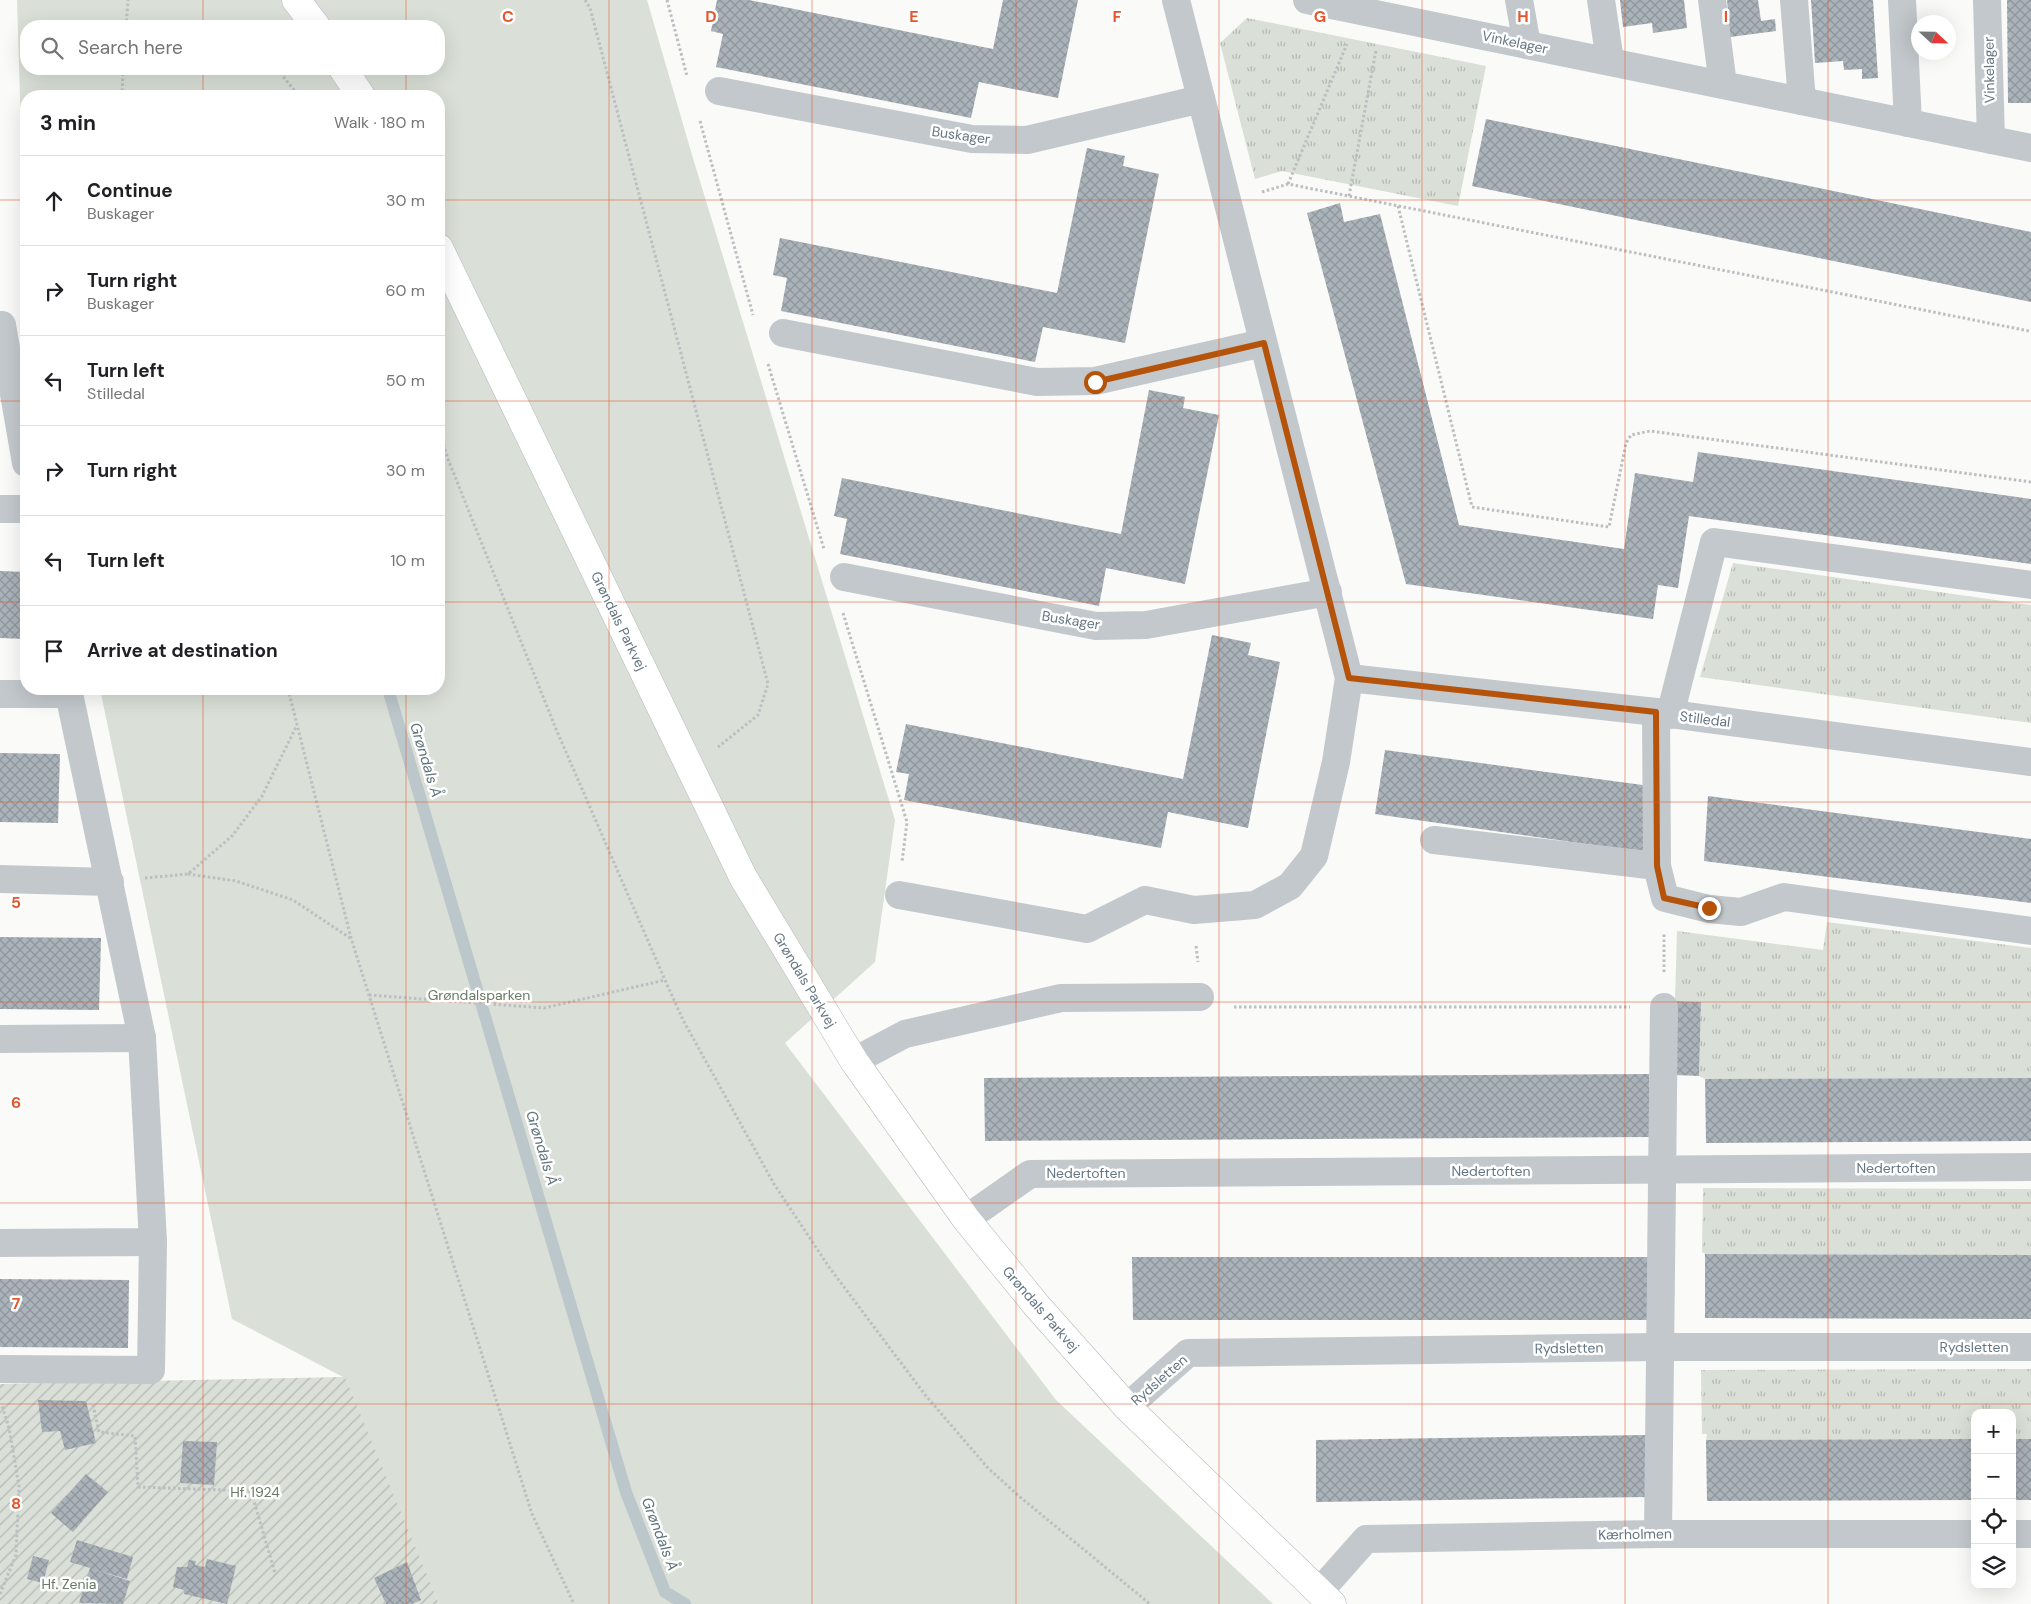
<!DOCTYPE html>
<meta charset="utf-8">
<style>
:root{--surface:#fff;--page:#f2f2f2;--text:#202124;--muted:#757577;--line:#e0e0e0}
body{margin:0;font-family:"DM Sans",sans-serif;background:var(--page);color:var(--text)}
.controls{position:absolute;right:15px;bottom:15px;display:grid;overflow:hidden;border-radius:10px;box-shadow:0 5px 20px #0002}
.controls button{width:45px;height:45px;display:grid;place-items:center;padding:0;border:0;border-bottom:1px solid var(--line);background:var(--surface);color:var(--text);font:25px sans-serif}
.compass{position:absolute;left:1911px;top:15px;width:45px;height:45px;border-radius:50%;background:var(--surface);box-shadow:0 5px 20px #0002;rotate:112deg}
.stop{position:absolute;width:15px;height:15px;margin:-11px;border:4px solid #b45309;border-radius:50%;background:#fff}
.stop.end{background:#b45309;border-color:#fff;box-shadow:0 1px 5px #0008}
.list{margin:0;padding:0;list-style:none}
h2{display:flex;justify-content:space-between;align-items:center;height:65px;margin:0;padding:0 20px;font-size:21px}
h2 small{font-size:16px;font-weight:400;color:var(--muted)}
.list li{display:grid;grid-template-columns:32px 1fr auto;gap:15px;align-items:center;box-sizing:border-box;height:90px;padding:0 20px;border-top:1px solid var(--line)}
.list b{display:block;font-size:19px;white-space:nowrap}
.list p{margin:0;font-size:16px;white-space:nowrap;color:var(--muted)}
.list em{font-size:16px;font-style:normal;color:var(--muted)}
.icon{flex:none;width:28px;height:28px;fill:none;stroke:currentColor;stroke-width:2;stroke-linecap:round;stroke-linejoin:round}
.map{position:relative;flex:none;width:2031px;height:1604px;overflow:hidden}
.search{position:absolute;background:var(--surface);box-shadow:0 5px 20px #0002;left:20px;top:20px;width:425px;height:55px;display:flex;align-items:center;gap:12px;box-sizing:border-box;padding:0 18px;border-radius:20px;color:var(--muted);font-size:19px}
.panel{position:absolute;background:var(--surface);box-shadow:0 5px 20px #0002;left:20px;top:90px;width:425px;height:605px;border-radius:20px}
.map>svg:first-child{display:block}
.grass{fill:url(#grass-tufts)}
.park{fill:#dadfd7;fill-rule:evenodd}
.garden{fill:url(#garden-furrows)}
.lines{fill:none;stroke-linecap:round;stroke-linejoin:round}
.stream{stroke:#bbc7cb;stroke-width:12}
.building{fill:url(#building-cross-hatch)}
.major-casing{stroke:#b5babe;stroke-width:29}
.path{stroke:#bbbfc2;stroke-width:3;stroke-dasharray:2.5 2.5;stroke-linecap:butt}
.minor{stroke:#c3c8cc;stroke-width:28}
.major{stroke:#fff;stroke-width:28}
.route{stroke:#b45309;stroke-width:6}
.grid{fill:none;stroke:#e4572e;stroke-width:1;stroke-opacity:0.55}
.labels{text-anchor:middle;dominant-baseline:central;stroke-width:5;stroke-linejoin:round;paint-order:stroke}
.street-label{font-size:14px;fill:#657683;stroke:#fff}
.park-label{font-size:14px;fill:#687a64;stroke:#fff}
.water-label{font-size:15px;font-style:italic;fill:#60757c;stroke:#fff}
.grid-label{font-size:16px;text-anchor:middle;font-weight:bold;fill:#e4572e;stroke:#fff;stroke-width:5;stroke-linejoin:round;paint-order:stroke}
</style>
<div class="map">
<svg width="2031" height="1604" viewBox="0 0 2031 1604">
<defs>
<pattern id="grass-tufts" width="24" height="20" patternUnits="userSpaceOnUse" patternTransform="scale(1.25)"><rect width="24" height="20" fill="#dadfd7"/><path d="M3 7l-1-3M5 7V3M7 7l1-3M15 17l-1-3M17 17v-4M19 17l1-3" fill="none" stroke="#b4b9b4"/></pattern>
<pattern id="garden-furrows" width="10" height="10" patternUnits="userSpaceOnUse" patternTransform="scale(1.25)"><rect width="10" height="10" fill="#dadfd7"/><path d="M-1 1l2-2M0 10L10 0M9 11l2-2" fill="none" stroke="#b4b9b4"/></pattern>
<pattern id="building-cross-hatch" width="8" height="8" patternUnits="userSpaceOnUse" patternTransform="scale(1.25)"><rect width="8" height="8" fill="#aab3b9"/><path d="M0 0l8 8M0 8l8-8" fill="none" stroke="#8e969c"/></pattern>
</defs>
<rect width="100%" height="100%" fill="#fafaf8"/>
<g class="grass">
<path d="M1247,18L1486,66L1458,206L1282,171L1255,179L1220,43Z"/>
<path d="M1733,563L2031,605V723L1700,677Z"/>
<path d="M1827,922L2031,948V1078L1705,1079L1699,1076L1701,1002L1675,1001L1677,931L1823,950Z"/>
<path d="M1703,1188L2031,1189V1255L1705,1254L1702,1252Z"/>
<path d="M2031,1369V1439H2012V1413H1975V1439L1706,1440L1707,1434H1702L1701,1370Z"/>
</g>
<path class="park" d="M17,0H647L692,155L895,820L875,962L785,1043L1056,1400L1273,1604H439L345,1378L232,1319L100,689H439V96H26V191L22,162ZM26,26H439V69H26Z"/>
<path class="garden" d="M345,1377L439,1604H0V1384Z"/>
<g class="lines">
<path class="stream" d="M388,689L626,1492L665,1592L685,1604"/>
</g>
<g class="building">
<path d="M717,0H749L993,49L1003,0H1078L1058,98L979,82L971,118L716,67L723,34L711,31Z"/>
<path d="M1620,0H1684L1687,28L1653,33L1652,23L1623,27Z"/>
<path d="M1727,0H1758L1761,21L1775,19L1776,31L1730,37Z"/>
<path d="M1811,0H1873L1878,78L1862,79V69L1844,70L1843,61L1815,63Z"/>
<path d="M2007,0H2031V103H2008Z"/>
<path d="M1486,119L2031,232V302L1472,186Z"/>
<path d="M1087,148L1125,156L1123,166L1159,174L1125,343L1043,327L1035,362L781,311L787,278L773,275L780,238L1057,293Z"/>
<path d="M1340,203L1344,222L1380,214L1459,525L1624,549L1635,473L1693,482L1698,452L2031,499V564L1689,516L1678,588L1658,585L1653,619L1406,584L1307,213Z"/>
<path d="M1149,390L1185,397L1183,408L1219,415L1185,584L1106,568L1099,606L840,554L847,519L834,516L842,478L1121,534Z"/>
<path d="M0,571L26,572L25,639L0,638Z"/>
<path d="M1212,635L1251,643L1248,655L1280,662L1248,828L1168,812L1161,848L904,800L909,774L896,772L906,724L1183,779Z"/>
<path d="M1385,750L1650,786L1649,853L1375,814Z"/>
<path d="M0,753L60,754L58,823L0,822Z"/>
<path d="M1708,796L2031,839V903L1704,861Z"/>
<path d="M0,937L101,938L99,1010L0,1009Z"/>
<path d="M1675,1001L1701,1002L1699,1076L1674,1075Z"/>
<path d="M1649,1074L1650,1137L985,1141L984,1078Z"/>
<path d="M2031,1078V1141L1706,1143L1705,1079Z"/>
<path d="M1705,1254L2031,1255V1319L1705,1318Z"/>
<path d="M1132,1257H1650V1320H1133Z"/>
<path d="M0,1279L129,1280L128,1348L0,1347Z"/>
<path d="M38,1400L86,1401L96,1443L65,1450L60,1431L42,1432Z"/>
<path d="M1646,1435L1647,1497L1316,1502V1440Z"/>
<path d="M1975,1439V1500L1707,1501L1706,1440Z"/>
<rect x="2012" y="1439" width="19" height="61"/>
<path d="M183,1441L217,1442L214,1485L180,1483Z"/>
<path d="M86,1474L108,1492L73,1532L51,1513Z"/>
<path d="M77,1540L133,1557L127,1579L92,1569L130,1581L123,1604L79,1603L90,1568L70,1562Z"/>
<path d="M33,1556L49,1560L43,1583L27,1579Z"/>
<path d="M207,1559L236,1566L227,1604L184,1594V1590L173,1587L177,1567H187L189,1560L196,1561L195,1565L205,1567Z"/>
<path d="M407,1562L421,1600L412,1604H386L374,1578Z"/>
</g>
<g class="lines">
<defs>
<g id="major">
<path d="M296,0L316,26"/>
<path d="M343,69L361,96"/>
<path d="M439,248L743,877L854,1061L966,1219L1037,1306L1127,1407L1332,1604"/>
</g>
</defs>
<use href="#major" class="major-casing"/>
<g class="path">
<path d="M585,0L590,8L768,684L758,715L718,747"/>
<path d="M667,0L687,76"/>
<path d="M126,26L128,0"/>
<path d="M277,69L299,96"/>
<path d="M122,96L123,69"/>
<path d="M700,121L753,315"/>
<path d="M1288,184L1347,44"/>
<path d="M1262,192L1288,184L2029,331"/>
<path d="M1349,196L1376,50"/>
<path d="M1398,206L1472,507L1609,527L1626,443L1631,435L1650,431L2031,482"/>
<path d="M768,364L824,549"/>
<path d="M439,430L448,459L556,729L665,980L683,1020L774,1184L829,1267L926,1396L988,1468L1020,1497L1150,1604"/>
<path d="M843,613L907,822L902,862"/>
<path d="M288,689L351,938L532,1514L574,1604"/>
<path d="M188,874L236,881L293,900L350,938"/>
<path d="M145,878L188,874L232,836L262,796L296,727"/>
<path d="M1196,946L1198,962"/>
<path d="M1664,972V933"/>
<path d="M369,995L544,1008L665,980"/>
<path d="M1234,1007H1630"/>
<path d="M93,1405L99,1432L135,1436L138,1487L251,1491L275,1573"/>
<path d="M0,1594L16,1555L19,1486L9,1428L2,1405"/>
</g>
<g class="minor">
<path d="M1307,0L2031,148"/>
<path d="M1519,0L1527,45"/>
<path d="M1601,0L1610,61"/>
<path d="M1712,0L1723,85"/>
<path d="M1794,0L1802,101"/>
<path d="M1902,0L1908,123"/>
<path d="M1987,0L1991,140"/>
<path d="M719,91L972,139L1027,140L1201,99"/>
<path d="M0,325H2L26,463"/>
<path d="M783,333L1037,382L1095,381L1263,343"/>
<path d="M0,509H26"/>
<path d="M844,577L1096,626L1146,625L1328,592"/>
<path d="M1349,678L1656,712L2031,762"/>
<path d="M0,694H69"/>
<path d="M1656,712L1657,866L1665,898L1709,909L1741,912L1784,897L2031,931"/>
<path d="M1670,715L1714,542L2031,585"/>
<path d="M1434,840L1657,866"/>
<path d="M0,879L110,882"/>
<path d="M899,895L1087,929L1145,900L1194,910L1255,905L1290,886L1314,856L1336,762L1349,678L1176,0"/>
<path d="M0,1039L142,1038"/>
<path d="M854,1061L905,1034L1061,998L1200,997"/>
<path d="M966,1219L1030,1174L2031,1167"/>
<path d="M0,1243L153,1242L142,1038L68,689"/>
<path d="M0,1369L151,1370L153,1242"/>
<path d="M1127,1407L1188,1353L1660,1347H2031"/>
<path d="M1658,1534L1664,1007"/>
<path d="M2012,1534H2031"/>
<path d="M1319,1592L1366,1539L1658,1534H1975"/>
</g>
<use href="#major" class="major"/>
</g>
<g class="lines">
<path class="route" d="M1095,382L1264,343L1349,678L1656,712L1657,866L1664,898L1709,908"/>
</g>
<path class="grid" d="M203,0V26M406,0V26M609,0V1604M812,0V1604M1016,0V1604M1219,0V1604M1422,0V1604M1625,0V1604M1828,0V1604M203,69V96M406,69V96M0,200H26M439,200H2031M0,401H26M439,401H2031M0,602H26M439,602H2031M203,689V1604M406,689V1604M0,802H2031M0,1002H2031M0,1203H2031M0,1404H2031"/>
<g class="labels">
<g class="street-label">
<text transform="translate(1515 42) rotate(12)">Vinkelager</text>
<text transform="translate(1989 70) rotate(-91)">Vinkelager</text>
<text transform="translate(961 135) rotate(8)">Buskager</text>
<text transform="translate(1071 620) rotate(9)">Buskager</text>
<text transform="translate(619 621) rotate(64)">Grøndals Parkvej</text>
<text transform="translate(1705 719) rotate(7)">Stilledal</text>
<text transform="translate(805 980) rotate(59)">Grøndals Parkvej</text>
<text x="1896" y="1168">Nedertoften</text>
<text x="1491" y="1171">Nedertoften</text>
<text x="1086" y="1173">Nedertoften</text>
<text transform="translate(1041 1309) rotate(49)">Grøndals Parkvej</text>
<text x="1974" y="1347">Rydsletten</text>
<text transform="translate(1569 1348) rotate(-1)">Rydsletten</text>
<text transform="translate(1159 1380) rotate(-41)">Rydsletten</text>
<text transform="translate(1635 1534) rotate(-1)">Kærholmen</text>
</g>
<g class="park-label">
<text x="479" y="995">Grøndalsparken</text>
<text x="255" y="1492">Hf. 1924</text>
<text x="69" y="1584">Hf. Zenia</text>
</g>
<g class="water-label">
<text transform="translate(426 760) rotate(73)">Grøndals Å</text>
<text transform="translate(542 1148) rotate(73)">Grøndals Å</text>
<text transform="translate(660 1534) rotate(69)">Grøndals Å</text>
</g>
</g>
<g class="grid-label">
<text x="508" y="22">C</text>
<text x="711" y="22">D</text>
<text x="914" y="22">E</text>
<text x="1117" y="22">F</text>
<text x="1320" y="22">G</text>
<text x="1523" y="22">H</text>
<text x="1726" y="22">I</text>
<text x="16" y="908">5</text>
<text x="16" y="1108">6</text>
<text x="16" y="1309">7</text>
<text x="16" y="1509">8</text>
</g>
</svg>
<div class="controls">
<button>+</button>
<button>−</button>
<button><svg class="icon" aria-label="locate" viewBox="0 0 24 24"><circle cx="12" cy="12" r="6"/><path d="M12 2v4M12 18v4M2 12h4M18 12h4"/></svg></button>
<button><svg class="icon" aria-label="layers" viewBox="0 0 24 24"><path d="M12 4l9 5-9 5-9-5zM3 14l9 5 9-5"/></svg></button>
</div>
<svg class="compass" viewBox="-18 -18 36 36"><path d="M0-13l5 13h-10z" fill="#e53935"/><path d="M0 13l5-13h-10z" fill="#757577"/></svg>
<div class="stop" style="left:1095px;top:382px"></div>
<div class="stop end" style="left:1709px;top:908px"></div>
<div class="search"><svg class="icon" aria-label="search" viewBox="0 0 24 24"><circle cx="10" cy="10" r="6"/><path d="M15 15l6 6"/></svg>Search here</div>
<section class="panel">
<h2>3 min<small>Walk · 180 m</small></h2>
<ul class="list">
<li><svg class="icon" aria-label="ahead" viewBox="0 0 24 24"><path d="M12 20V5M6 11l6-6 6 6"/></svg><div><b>Continue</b><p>Buskager</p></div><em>30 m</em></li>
<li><svg class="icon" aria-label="right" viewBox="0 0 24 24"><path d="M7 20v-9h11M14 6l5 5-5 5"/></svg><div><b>Turn right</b><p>Buskager</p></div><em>60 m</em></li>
<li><svg class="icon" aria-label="left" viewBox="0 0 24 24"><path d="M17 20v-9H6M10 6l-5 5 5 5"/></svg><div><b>Turn left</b><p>Stilledal</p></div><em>50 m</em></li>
<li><svg class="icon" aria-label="right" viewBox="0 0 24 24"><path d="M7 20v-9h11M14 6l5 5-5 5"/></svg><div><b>Turn right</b></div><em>30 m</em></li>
<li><svg class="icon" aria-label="left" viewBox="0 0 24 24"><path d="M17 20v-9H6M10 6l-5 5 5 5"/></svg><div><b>Turn left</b></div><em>10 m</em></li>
<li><svg class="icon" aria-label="arrive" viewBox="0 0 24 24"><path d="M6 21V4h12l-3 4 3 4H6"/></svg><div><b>Arrive at destination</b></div></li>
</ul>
</section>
</div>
